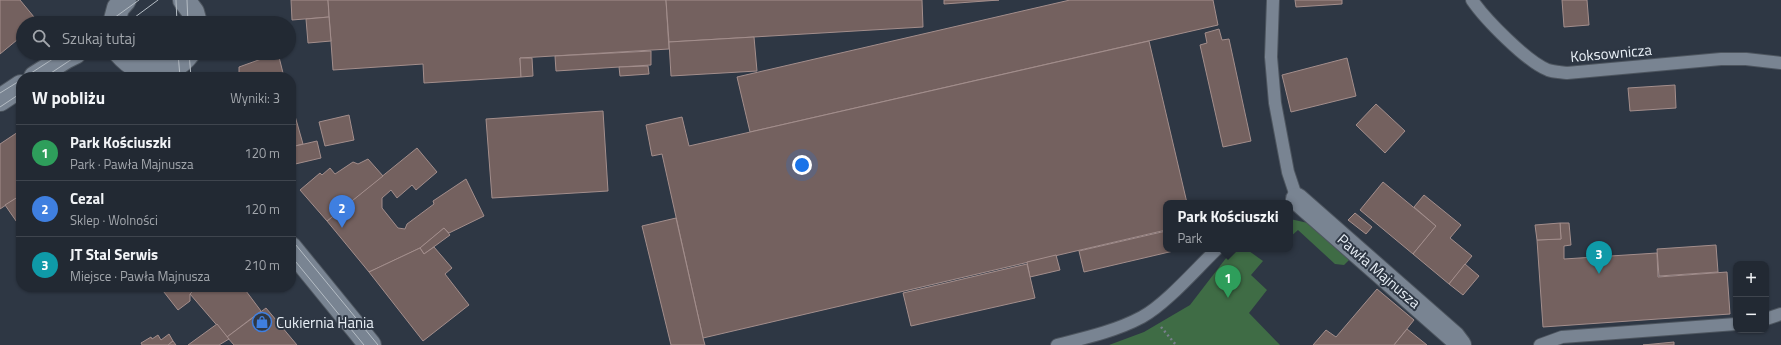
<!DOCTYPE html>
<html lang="pl">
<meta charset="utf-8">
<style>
:root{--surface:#222933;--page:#2e353f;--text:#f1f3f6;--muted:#a2a6ac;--line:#3f454e;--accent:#f59b97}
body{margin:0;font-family:"Titillium Web",sans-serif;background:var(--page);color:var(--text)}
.controls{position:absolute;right:12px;bottom:12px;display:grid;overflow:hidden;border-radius:8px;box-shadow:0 1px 3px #0004}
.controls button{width:36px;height:36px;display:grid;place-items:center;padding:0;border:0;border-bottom:1px solid var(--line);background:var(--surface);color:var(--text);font:20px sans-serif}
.you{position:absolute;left:802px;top:165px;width:14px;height:14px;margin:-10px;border:3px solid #fff;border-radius:50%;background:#1a73e8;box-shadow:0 0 0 6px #1a73e833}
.badge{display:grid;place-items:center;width:26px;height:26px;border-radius:50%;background:var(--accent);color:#fff;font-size:13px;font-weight:700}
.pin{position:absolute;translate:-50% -33px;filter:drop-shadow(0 1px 2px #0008)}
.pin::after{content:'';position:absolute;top:21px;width:14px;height:12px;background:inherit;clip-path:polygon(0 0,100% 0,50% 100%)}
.popup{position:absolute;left:1163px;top:200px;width:130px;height:52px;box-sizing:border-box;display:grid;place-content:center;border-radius:8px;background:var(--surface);filter:drop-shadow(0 1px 3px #0005);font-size:13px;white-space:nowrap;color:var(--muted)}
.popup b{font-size:15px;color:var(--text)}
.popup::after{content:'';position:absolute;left:50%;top:100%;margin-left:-8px;border:8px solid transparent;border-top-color:var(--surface)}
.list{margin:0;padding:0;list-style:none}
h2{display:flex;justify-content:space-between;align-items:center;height:52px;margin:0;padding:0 16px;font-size:17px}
h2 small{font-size:13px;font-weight:400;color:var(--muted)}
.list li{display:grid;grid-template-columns:26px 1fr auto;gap:12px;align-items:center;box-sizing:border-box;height:56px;padding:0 16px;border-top:1px solid var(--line)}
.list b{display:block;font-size:15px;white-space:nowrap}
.list p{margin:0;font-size:13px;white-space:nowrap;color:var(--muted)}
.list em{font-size:13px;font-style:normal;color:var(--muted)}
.icon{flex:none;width:22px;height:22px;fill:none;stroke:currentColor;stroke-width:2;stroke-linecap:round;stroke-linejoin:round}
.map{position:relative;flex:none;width:1781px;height:345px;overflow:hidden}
.search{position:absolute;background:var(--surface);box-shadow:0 1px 3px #0004;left:16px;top:16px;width:280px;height:44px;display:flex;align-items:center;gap:10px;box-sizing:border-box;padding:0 14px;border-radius:22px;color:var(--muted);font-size:15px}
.panel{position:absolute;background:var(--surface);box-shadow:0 1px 3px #0004;left:16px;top:72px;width:280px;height:220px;border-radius:16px}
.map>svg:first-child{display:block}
.green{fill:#3f6c45}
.building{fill:#74615f;stroke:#a38e8c}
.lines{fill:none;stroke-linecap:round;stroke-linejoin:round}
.lane-casing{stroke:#4d555f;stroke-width:14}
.street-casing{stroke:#4d555f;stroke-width:24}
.secondary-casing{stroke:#4d555f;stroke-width:24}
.path{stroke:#777f8a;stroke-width:2.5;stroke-dasharray:2 3;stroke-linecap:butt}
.lane{stroke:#798492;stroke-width:12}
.street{stroke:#798492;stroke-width:22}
.secondary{stroke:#798492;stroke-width:22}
.tram{stroke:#b5bdc5;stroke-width:1}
.labels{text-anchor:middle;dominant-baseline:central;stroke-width:4;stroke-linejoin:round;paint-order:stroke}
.street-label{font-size:15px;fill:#e9f0f7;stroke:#2e3744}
.poi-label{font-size:15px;fill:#e9f0f7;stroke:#2e3744;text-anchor:start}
</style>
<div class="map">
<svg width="1781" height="345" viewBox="0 0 1781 345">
<rect width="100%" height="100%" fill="#2e3744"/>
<g class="green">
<path d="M1290,219L1308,223L1350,259L1344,265L1335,264L1298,230L1290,237Z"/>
<path d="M1233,249H1250L1249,251L1263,261L1251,275L1267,290L1249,313L1280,345H1109L1144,332L1190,305Z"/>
</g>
<g class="building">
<path d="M0,0H20L34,17L33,23H23V35L0,54Z"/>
<path d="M291,0H328L329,17L292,20Z"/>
<path d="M328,0H666L669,49L520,58L521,77L424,83L423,64L333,70Z"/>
<path d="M666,0H922L923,27L669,42Z"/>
<path d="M944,0H999L944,4Z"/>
<path d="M1070,0H1213L1218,25L750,132L737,77Z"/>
<path d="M1295,0H1342V4L1296,7Z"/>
<path d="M1562,0H1587L1589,25L1564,27Z"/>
<path d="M329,17L331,41L308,43L306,19Z"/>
<path d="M1219,29L1222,40L1229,39L1251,141L1223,147L1200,45L1207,43L1205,33Z"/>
<path d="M754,37L757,71L671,76L669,42Z"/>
<path d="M1149,41L1187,203H1166V230L703,338L662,154L652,156L646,125L682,117L689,146Z"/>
<path d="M651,51V65L556,71L555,56Z"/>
<path d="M278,53L284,77H239V67Z"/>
<path d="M520,58H532L533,76L521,77Z"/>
<path d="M1347,58L1356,96L1291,112L1282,75Z"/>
<path d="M648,66L649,74L620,76L619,67Z"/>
<path d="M1675,85L1676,108L1630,111L1628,88Z"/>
<path d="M291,102L303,144L291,147Z"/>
<path d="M1376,104L1405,131L1385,153L1356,125Z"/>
<path d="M603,111L608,191L492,198L486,119Z"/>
<path d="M349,115L354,140L325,146L319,122Z"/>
<path d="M21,130V195L0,209V144Z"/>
<path d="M317,141L321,158L291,165V147Z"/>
<path d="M417,148L437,172L416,190L412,185L397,198L391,190L382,198V208L398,228L405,229L407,224L434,204L433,201L466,179L484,216L449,233L444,228L420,248L369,272L327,221Z"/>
<path d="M368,159L383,176L327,221L300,190L320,173L322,175L330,168L335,174L353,162L358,164Z"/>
<path d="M1383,182L1436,226L1413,254L1360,210Z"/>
<path d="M21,195V228L5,205Z"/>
<path d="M1424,195L1461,225L1450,238L1472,256L1449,284L1413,254L1436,226L1414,207Z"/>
<path d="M1355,213L1372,227L1366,234L1348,220Z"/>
<path d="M676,218L703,338L705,345H671L642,226Z"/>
<path d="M1560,223H1569L1571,245L1564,246V259L1657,253L1658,277L1727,272L1730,314L1543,327L1537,240L1561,239Z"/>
<path d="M1560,223L1561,239L1537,240L1535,225Z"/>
<path d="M444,228L450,235L424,254L420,248Z"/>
<path d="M1166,231V249H1182L1084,272L1079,251Z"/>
<path d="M1716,245L1718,272L1659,276L1657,249Z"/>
<path d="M434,247L452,268L445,274L469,305L423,341L369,272L420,248L424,254Z"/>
<path d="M1056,255L1060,270L1030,277L1027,262Z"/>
<path d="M1027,264L1035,298L911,326L903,293Z"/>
<path d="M1465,264L1479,276L1463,295L1449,284Z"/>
<path d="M160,287H197L190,294V301L178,310Z"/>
<path d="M197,287H243L261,311L227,337L190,294Z"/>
<path d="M1377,289L1414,320L1394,345H1313L1326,330L1336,337Z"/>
<path d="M266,308L297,345H234L227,337Z"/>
<path d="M217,324L229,339L219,345H188Z"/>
<path d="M1407,329L1427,345H1394Z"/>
<path d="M169,334L173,341L168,345H142L141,343L151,337L152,339L158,335L161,340Z"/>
<path d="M173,341L176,345H168Z"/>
<path d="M1674,342V345H1643Z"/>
</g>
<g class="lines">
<defs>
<g id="lane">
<path d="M1273,0L1271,57L1275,103L1288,172L1297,199L1293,201"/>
<path d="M1472,0C1485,19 1527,62 1548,70C1554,72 1561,72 1567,73L1721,59H1746L1781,63"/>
<path d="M1766,319L1781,314"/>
<path d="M1057,345C1085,338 1116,331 1142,317C1166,304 1196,269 1217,249"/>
<path d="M1540,345L1562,337L1736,324"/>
</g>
<path id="street" d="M1297,199L1454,337L1460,345"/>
<g id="secondary">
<path d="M184,0L193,12L196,23"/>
<path d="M114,23L118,8L125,0"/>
<path d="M120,53C140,76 170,78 189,53"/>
<path d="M35,77L65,58L75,53"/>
<path d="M0,100L21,86"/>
<path d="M291,248L370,345"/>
</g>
</defs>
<use href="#lane" class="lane-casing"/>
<use href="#street" class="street-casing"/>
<use href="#secondary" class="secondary-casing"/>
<path class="path" d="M1161,327L1176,345"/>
<use href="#lane" class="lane"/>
<use href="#street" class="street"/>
<use href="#secondary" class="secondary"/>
<g class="tram">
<path d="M176,0L177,23"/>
<path d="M187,0L188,23"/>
<path d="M107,23L139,0"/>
<path d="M127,23L158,0"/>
<path d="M178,53L180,77"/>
<path d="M189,53L191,77"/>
<path d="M25,77L62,53"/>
<path d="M45,77L81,53"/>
<path d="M0,93L21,80"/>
<path d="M0,107L21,93"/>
<path d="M291,239L378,345"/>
<path d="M291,256L364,345"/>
</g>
</g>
<defs>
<symbol id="shop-ring" viewBox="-11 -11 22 22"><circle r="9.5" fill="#2e3744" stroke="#3f7fe0" stroke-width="1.5"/><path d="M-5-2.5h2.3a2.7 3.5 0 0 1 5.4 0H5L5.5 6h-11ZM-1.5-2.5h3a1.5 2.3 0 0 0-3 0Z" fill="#3f7fe0"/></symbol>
</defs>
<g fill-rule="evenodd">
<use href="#shop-ring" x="251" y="311" width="22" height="22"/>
</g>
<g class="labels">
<g class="street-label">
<text transform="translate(1611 53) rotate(-5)">Koksownicza</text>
<text transform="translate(1379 271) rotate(41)">Pawła Majnusza</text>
</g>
<g class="poi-label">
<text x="276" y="322">Cukiernia Hania</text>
</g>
</g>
</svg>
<div class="controls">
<button>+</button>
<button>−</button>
</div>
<div class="you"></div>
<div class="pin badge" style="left:1228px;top:298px;background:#2e9e5b">1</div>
<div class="popup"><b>Park Kościuszki</b>Park</div>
<div class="pin badge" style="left:342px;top:228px;background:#3f7fe0">2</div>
<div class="pin badge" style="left:1599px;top:274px;background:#0f9aa8">3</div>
<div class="search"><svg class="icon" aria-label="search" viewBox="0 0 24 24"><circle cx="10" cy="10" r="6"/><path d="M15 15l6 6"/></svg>Szukaj tutaj</div>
<section class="panel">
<h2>W pobliżu<small>Wyniki: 3</small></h2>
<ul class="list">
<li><span class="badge" style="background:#2e9e5b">1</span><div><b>Park Kościuszki</b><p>Park · Pawła Majnusza</p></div><em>120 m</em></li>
<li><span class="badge" style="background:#3f7fe0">2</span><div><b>Cezal</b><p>Sklep · Wolności</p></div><em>120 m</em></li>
<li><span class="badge" style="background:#0f9aa8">3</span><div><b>JT Stal Serwis</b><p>Miejsce · Pawła Majnusza</p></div><em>210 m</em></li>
</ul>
</section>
</div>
